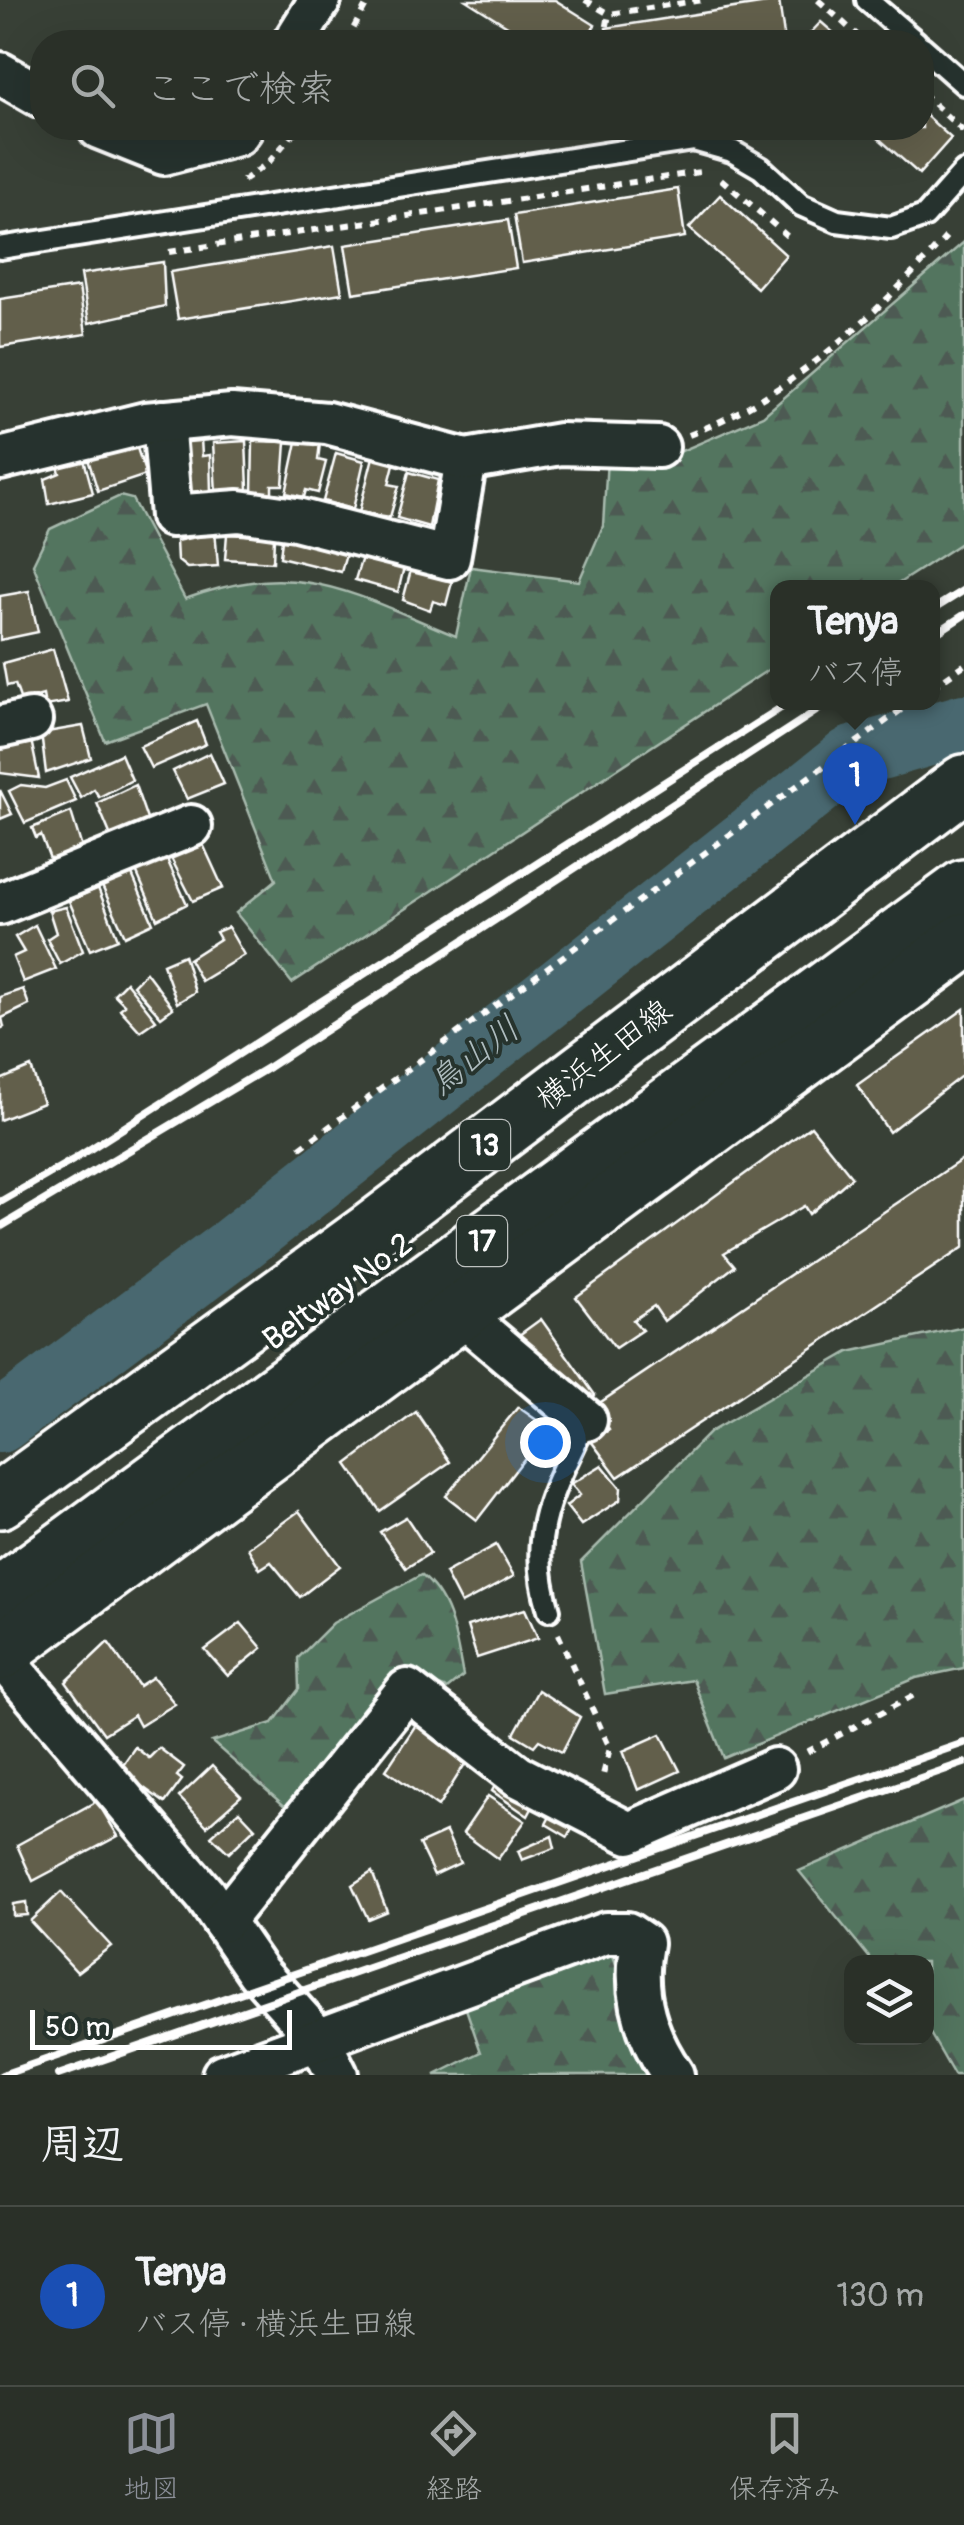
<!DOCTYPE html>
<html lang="ja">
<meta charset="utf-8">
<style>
:root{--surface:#2a3028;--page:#363c34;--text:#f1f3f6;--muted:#a5a9a8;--line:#464b45;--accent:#8c9099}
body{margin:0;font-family:Pangolin,"Klee One",sans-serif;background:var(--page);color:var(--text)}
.controls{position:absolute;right:30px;bottom:30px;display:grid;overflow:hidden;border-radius:20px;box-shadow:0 10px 40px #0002}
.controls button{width:90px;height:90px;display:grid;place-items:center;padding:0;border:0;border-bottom:2px solid var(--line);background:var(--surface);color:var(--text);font:50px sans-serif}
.scale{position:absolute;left:30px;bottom:25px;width:262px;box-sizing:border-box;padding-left:10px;border:5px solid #fff;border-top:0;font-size:28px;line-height:35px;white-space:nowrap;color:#fff;-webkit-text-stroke:8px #26332d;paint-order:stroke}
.you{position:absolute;left:545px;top:1442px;width:35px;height:35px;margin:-25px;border:8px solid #fff;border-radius:50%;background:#1a73e8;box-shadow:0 0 0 15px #1a73e833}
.badge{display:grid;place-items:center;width:65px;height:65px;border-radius:50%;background:var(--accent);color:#fff;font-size:32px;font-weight:700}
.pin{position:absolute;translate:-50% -82px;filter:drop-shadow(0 2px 5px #0008)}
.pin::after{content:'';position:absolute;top:52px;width:35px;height:30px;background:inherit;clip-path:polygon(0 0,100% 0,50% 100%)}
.popup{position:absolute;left:770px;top:580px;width:170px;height:130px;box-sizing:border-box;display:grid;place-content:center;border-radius:20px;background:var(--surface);filter:drop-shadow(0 2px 8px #0005);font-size:32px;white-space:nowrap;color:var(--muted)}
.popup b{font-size:38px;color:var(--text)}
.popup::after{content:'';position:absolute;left:50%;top:100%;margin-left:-20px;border:20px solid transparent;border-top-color:var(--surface)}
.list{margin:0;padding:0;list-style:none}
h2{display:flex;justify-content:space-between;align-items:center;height:130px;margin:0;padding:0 40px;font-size:42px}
h2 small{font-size:32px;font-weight:400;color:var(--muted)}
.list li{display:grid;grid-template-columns:65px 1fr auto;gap:30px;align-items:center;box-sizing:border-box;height:180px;padding:0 40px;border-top:2px solid var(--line)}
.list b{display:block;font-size:38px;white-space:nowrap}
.list p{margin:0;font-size:32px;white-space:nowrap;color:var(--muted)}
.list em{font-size:32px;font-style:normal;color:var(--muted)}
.icon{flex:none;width:55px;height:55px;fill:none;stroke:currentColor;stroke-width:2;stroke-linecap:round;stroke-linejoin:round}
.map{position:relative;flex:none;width:964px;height:2075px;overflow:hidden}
.search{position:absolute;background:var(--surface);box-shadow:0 10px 40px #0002;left:30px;right:30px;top:30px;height:110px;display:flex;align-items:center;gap:25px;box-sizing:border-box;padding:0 35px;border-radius:40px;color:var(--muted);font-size:38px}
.sheet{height:310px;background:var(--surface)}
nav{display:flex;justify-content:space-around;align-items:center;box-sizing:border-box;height:140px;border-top:2px solid var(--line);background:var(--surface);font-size:28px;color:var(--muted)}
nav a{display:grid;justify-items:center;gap:5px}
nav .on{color:var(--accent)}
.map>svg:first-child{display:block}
.forest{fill:url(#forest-firs);stroke:#a8baae;stroke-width:2.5}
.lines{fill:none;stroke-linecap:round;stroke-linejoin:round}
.river{stroke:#48686f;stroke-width:62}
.building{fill:#625f4b;stroke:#fff;stroke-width:2.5}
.service-casing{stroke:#fff;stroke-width:28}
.minor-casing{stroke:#fff;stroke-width:48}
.primary-casing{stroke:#fff;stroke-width:62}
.path{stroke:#fff;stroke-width:6;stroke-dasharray:8 8;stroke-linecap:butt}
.service{stroke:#26332d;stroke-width:20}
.minor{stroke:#26332d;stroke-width:40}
.primary{stroke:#26332d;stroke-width:55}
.rail{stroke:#fff;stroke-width:8}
.labels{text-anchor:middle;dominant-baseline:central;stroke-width:8;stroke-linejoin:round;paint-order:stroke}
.shield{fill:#26332d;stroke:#bec2c0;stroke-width:2.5}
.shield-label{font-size:30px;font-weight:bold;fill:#fff}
.street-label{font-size:32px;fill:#fff;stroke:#26332d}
.water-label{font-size:35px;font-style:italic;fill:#adbbbe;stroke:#26332d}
</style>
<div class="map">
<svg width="964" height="2075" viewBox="0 0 964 2075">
<defs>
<pattern id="forest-firs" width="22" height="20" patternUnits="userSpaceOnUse" patternTransform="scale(2.5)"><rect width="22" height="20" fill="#52745e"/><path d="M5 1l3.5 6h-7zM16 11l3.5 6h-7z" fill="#4e5a52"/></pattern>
</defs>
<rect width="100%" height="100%" fill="#384036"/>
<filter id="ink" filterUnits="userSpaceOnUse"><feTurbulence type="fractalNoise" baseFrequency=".01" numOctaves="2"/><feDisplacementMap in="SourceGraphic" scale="20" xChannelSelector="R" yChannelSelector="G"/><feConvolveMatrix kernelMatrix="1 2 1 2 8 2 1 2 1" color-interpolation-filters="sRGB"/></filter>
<g filter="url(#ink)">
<g class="forest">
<path d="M964,242V541L893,587L778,588L777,664L292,983L236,913L276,880L206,704L105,741L33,564L50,529L120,496L132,499L185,599C300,557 350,593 456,636L471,567L579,581L603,526L607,459H663L763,416Z"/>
<path d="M964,1327V1668L916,1678L724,1758L693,1680L605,1694L581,1562L710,1432L849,1352Z"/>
<path d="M421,1575C452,1598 456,1640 463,1676L447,1689L403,1673L288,1809L212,1742L273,1723L299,1689L298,1658L333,1623Z"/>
<path d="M964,1800V2075H954L927,2028L926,1962H873L799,1871Z"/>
<path d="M610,1947L655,2075H435L481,2052L464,2003Z"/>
</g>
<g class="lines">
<path class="river" d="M0,1422L231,1249L852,757L964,725"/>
</g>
<g class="building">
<path d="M466,0H555L595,25L583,42H533Z"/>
<path d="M779,1L785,42H608L606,28Z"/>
<path d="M821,22L844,42H802Z"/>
<path d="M922,112L951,138L919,174L867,128H922Z"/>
<path d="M678,189L685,237L522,263L514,215Z"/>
<path d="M720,195L786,255L757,288L689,228Z"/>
<path d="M508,220L516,268L353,293L345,245Z"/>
<path d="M334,246L342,293L178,319L170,272Z"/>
<path d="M163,262L165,306L89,323L81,274Z"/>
<path d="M79,287L86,334L0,347V299Z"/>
<path d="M298,437L320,443L318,460L326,462L318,493L306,490L304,497L286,493Z"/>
<path d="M201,438L202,456L210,455L211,492L180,493L178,442Z"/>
<path d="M134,439L146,475L98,491L87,456Z"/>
<path d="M246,441L248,489L216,493L213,443Z"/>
<path d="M253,441L286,442L283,485H272V494L252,493Z"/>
<path d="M336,453L364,461L353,509L323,501Z"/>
<path d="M83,456L93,493L49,504L45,479L60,473L57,462Z"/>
<path d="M373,457L394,464L389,484L399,486L390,517L359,512Z"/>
<path d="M409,472L438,480L429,527L397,518Z"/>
<path d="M199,529H215L218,566L187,568L177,560L176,541L200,536Z"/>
<path d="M227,534L274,537L273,562L225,559Z"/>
<path d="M282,539L349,544L341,572L280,557Z"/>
<path d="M363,554L404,567L398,592L355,580Z"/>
<path d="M411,570L452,582L446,605L433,601L430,610L403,600Z"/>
<path d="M29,591L38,632L0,640V596Z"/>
<path d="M53,649L68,702L45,706L43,695L21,701L15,684L7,686L3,663Z"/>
<path d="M197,721L206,744L151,768L140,746Z"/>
<path d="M83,726L91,758L46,773L41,733Z"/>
<path d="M30,735L39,778L0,773V743Z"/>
<path d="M210,753L224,784L187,799L173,771Z"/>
<path d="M121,754L132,780L99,797L94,789L81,798L70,777Z"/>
<path d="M66,780L76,801L25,823L9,791L21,785L45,788Z"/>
<path d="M135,785L149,825L113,841L97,803Z"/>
<path d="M0,790L12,814L0,819Z"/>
<path d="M71,812L83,851L52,864L41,835L36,838L32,828Z"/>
<path d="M202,842L223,888L193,901L170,856Z"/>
<path d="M165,855L187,904L157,919L136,871Z"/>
<path d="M131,872L153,923L125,936L102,886Z"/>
<path d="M98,888L118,939L90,950L69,901Z"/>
<path d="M66,907L83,951L60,964L47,939L56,933L49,911Z"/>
<path d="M35,925L56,969L23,982L13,957L24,952L15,937Z"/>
<path d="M228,927L244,955L201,981L189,959L220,939L216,932Z"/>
<path d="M184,955L195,992L177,1003L163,964Z"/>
<path d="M146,972L173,1008L161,1017L133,985Z"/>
<path d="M126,982L156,1020L140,1031L120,1009L125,1005L114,994Z"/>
<path d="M23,989L29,1005L2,1018L4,1027L0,1029V997Z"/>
<path d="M964,1009V1074L889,1132L857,1085Z"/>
<path d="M31,1067L43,1103L0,1120V1080Z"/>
<path d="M811,1126L852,1177L809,1214L804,1206L724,1253L735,1266L664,1321L654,1306L633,1320L642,1330L615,1348L576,1297Z"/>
<path d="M964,1158V1247L618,1477L591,1441L609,1430L595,1406Z"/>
<path d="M541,1319L595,1395L587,1407L508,1343Z"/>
<path d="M518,1407L548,1428L477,1520L446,1496Z"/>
<path d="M416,1412L450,1462L380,1511L347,1464Z"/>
<path d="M602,1465L621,1488L620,1500L581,1525L566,1506L580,1495L571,1484Z"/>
<path d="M299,1511L340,1566L300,1597L271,1562L260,1569L248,1548Z"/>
<path d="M406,1517L430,1553L406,1568L380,1532Z"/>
<path d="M496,1545L514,1576L461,1604L445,1573Z"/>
<path d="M525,1609L538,1638L477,1658L467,1626Z"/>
<path d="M241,1623L262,1648L228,1676L205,1650Z"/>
<path d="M108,1642L139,1686L153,1677L175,1704L140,1726L134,1715L104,1734L66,1682Z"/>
<path d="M538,1690L580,1717L562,1752L539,1740L534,1746L514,1734Z"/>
<path d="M417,1723L465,1764L438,1807L386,1770Z"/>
<path d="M661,1734L680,1771L638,1790L623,1751Z"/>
<path d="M135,1747L149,1758L159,1748L184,1767L177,1776L182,1780L165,1803L119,1770Z"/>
<path d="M212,1766L241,1796L207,1826L179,1797Z"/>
<path d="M502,1773L538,1797L528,1816L492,1791Z"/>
<path d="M488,1796L525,1821L498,1859L463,1833Z"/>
<path d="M97,1801L118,1836L33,1881L17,1845Z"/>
<path d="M556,1805L577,1819L568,1837L546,1824Z"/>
<path d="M239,1811L255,1828L229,1853L211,1836Z"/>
<path d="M446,1832L460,1863L434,1875L419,1844Z"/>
<path d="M552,1836L555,1848L522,1860L518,1851Z"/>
<path d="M372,1872L387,1911L368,1919L352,1885Z"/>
<path d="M61,1892L111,1946L77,1972L30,1921Z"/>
<path d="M26,1902L27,1915L13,1916V1904Z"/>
</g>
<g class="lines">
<defs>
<g id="service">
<path d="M867,0L916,42"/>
<path d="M922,47L964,84"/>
<path d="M0,248L693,140L732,151L761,168L801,205L837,221L891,228L925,216L964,172"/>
<path d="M549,1610C525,1533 554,1489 586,1420"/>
</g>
<g id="minor">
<path d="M294,42L320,0"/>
<path d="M0,73L42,97"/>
<path d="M99,128L164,154L237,135L242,128"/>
<path d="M163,421L171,516L239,511L296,519L449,558L466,460"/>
<path d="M0,459L146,423L232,415L327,423L466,460L560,444L658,447"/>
<path d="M0,727L31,720"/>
<path d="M0,904L191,826"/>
<path d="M458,1312L586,1420"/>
<path d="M0,1655L205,1895L258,1972L320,2041L337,2075"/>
<path d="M223,1921L407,1690L518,1776L629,1833L775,1769"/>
<path d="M223,2075L606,1933H627L642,1943C632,1992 645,2035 673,2075"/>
</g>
<g id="primary">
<path d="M0,1500L372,1230L964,783"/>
<path d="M0,1595L964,888"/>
<path d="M0,1652L964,941"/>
</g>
</defs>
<use href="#service" class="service-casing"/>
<use href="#minor" class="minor-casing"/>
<use href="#primary" class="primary-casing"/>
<g class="path">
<path d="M585,0L609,14L702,0"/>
<path d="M818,0L865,42"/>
<path d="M346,42L369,0"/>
<path d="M604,42L609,14"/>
<path d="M922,93L963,131"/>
<path d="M721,179L787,236"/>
<path d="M243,181L269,162L298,128"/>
<path d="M169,252L700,172"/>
<path d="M689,435C792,394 873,318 946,237"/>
<path d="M932,687L964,665"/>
<path d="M300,1148L912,702"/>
<path d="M558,1634L610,1748L602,1779"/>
<path d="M807,1752L920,1692"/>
</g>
<use href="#service" class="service"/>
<use href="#minor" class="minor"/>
<use href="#primary" class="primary"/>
<g class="rail">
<path d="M932,610L964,590"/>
<path d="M932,636L964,615"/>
<path d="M0,1202L73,1160L790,702"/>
<path d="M0,1227L269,1067L830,702"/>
<path d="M2,2075L964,1743"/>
<path d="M58,2075L964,1763"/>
</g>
</g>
</g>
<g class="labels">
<g class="shield">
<rect x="460" y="1120" width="50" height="50" rx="8"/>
<rect x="457" y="1216" width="50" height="50" rx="8"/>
</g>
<g class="shield-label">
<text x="485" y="1145">13</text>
<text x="482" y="1241">17</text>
</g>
<g class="street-label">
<text transform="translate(604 1055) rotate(-37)">横浜生田線</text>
<text transform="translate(338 1292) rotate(-36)">Beltway No.2</text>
</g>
<g class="water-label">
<text transform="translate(474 1056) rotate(-38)">鳥山川</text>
</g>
</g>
</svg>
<div class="controls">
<button><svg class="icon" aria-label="layers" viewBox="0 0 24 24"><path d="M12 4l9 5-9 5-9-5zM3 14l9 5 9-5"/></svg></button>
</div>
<div class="scale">50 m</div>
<div class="you"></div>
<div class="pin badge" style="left:855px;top:825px;background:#1a4fb4">1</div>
<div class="popup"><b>Tenya</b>バス停</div>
<div class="search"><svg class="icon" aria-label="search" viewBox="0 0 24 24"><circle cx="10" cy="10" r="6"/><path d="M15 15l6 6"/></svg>ここで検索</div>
</div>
<section class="sheet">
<h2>周辺<small></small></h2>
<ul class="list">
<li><span class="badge" style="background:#1a4fb4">1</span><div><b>Tenya</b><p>バス停 · 横浜生田線</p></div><em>130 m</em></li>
</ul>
</section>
<nav>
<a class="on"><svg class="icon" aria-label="map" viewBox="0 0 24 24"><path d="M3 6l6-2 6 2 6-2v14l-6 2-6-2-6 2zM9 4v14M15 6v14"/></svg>地図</a>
<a><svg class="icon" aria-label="directions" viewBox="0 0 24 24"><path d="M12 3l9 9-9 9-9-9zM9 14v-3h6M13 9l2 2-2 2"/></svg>経路</a>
<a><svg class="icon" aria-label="saved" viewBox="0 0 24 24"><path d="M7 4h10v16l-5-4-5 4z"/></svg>保存済み</a>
</nav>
